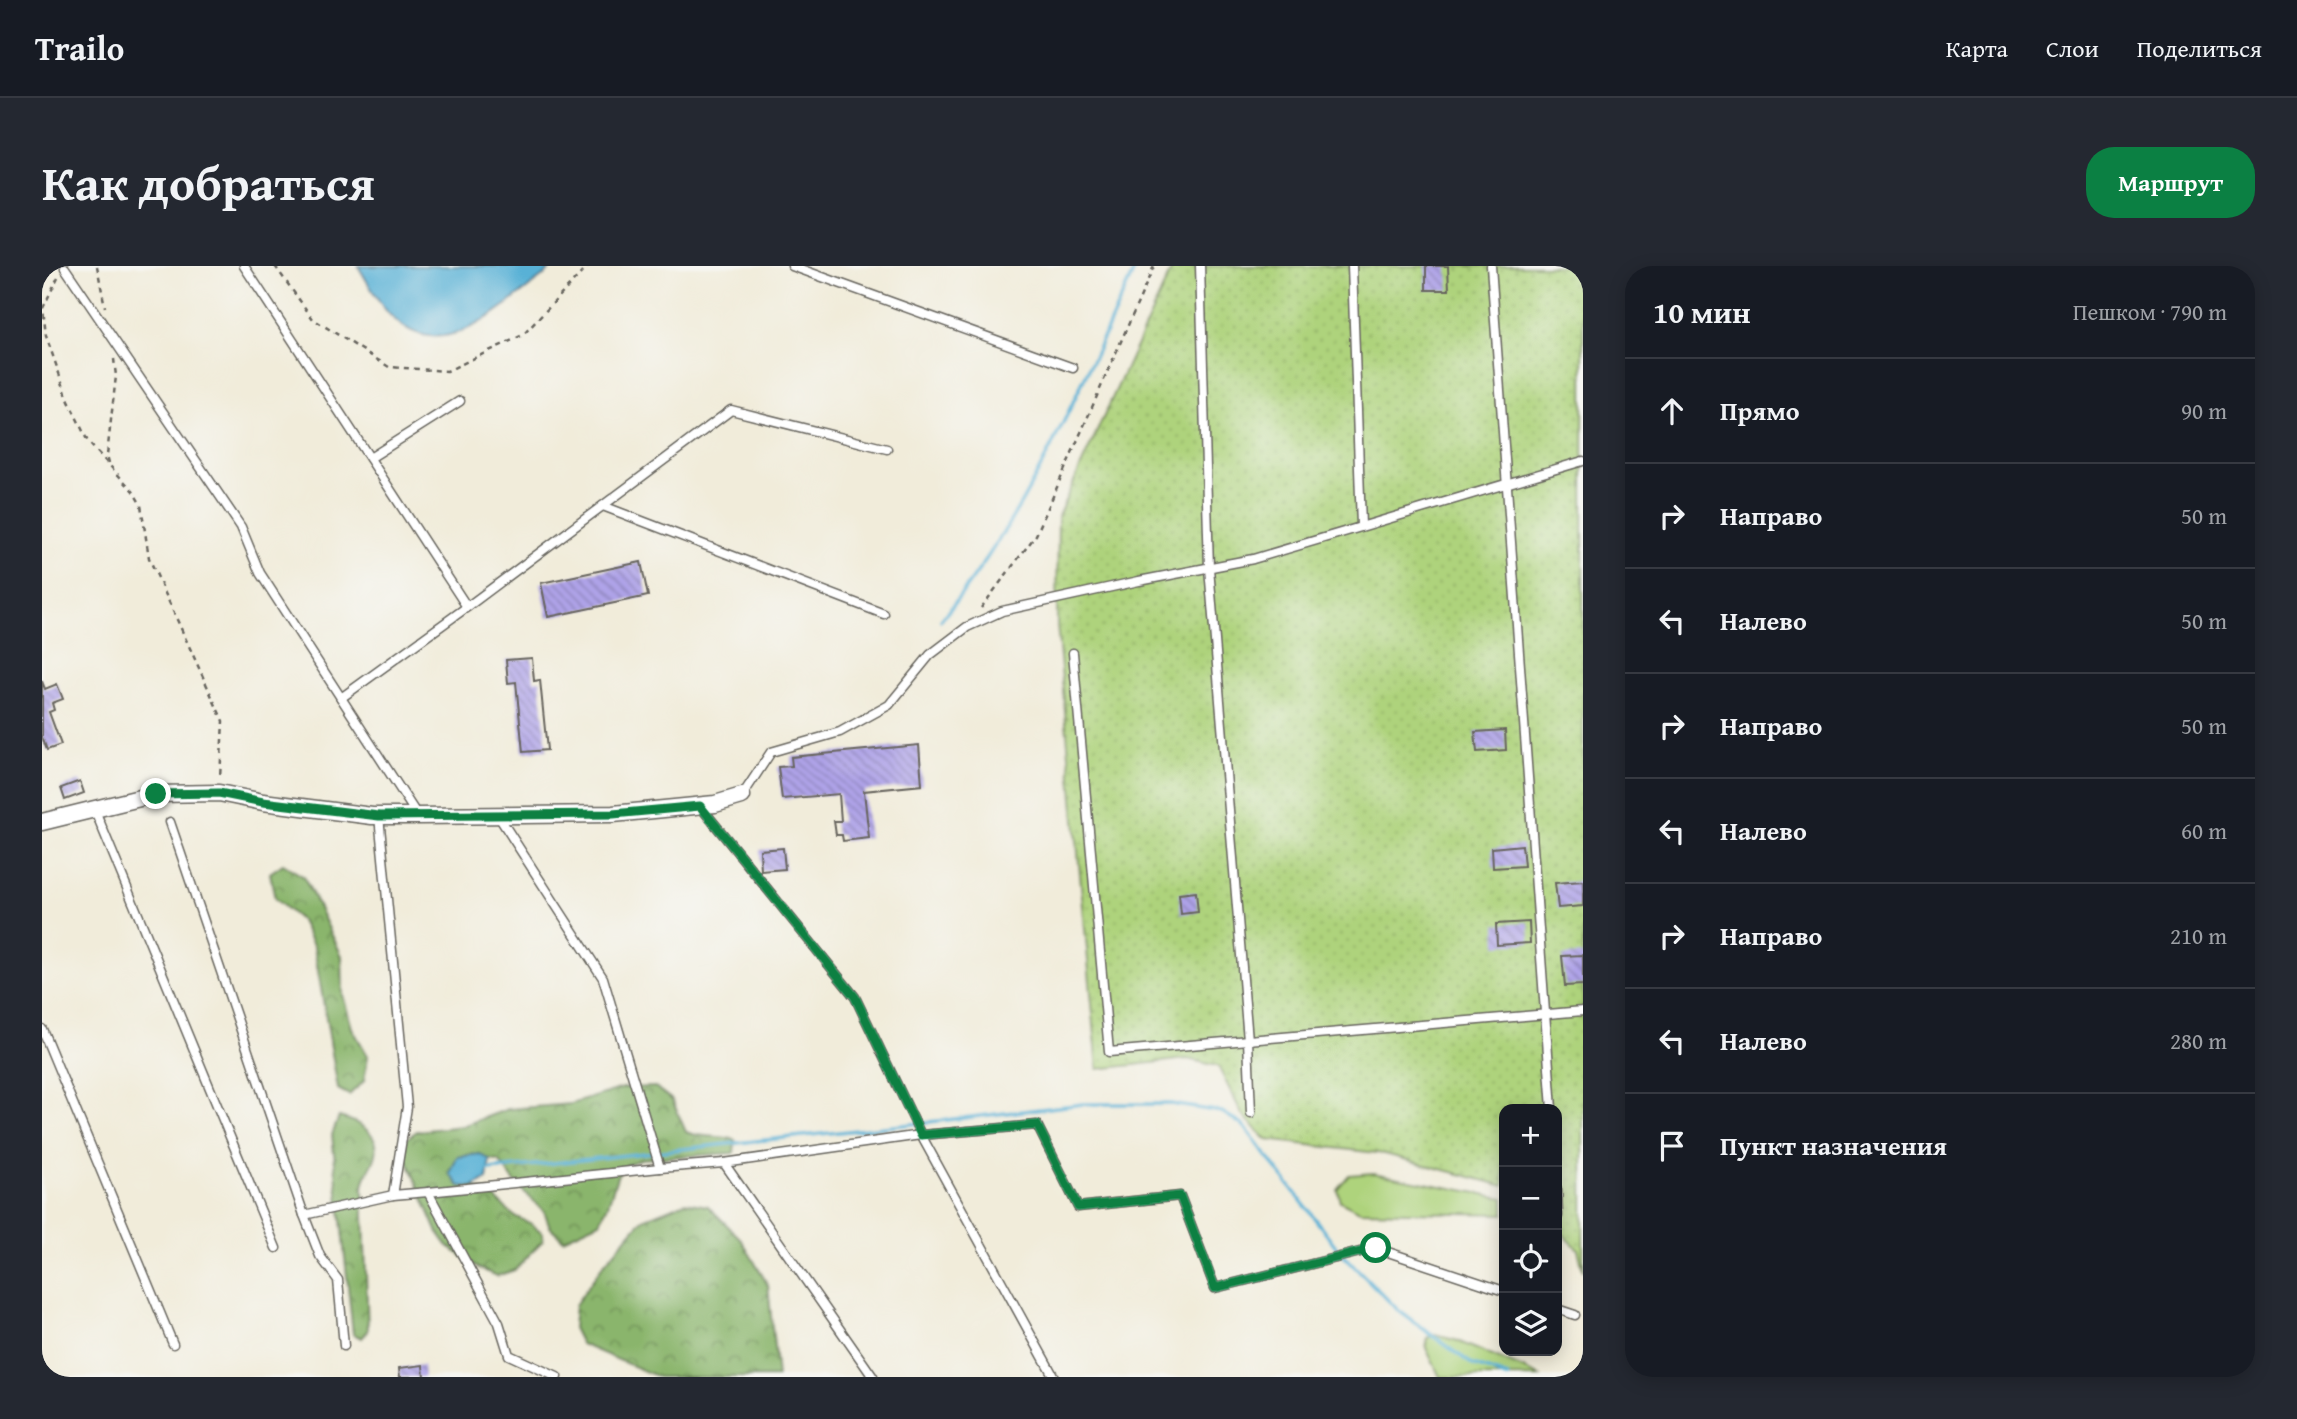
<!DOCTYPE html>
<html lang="ru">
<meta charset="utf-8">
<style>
:root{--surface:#171b24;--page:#242831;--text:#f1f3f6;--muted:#9ea1a6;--line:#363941;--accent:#0b8043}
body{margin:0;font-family:"Gentium Book Plus",serif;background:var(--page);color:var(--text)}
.controls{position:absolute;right:21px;bottom:21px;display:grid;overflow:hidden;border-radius:14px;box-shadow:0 4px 18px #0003}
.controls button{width:63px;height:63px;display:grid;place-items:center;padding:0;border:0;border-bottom:2px solid var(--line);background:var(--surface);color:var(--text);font:35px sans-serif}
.stop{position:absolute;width:21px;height:21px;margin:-16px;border:5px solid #0b8043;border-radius:50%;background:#fff}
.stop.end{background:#0b8043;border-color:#fff;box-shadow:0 2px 7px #0008}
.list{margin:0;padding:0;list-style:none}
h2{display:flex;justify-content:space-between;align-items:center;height:91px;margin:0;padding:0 28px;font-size:30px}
h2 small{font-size:23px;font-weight:400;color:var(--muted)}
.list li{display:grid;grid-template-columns:46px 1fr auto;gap:21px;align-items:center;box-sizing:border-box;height:105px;padding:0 28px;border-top:2px solid var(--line)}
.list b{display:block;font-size:26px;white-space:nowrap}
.list em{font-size:23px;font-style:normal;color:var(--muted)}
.icon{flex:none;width:38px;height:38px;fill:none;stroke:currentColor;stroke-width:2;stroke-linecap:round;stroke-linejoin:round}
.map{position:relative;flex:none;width:1541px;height:1111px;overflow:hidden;border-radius:28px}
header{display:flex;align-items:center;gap:42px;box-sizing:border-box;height:98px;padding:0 35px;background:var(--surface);border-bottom:2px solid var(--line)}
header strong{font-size:33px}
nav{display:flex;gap:38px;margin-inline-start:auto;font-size:24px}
.intro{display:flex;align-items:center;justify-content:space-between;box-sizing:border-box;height:168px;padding:0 42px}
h1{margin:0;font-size:49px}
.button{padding:18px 32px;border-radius:28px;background:var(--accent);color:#fff;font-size:24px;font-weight:700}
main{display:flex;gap:42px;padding:0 42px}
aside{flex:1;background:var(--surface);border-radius:28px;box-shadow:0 4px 18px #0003}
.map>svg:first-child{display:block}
.grass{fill:#aed37c;stroke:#65784c;stroke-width:2}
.forest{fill:url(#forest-crowns);stroke:#536844;stroke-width:2}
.garden{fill:url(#garden-dots);stroke:#65784c;stroke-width:2}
.water{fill:#59b1d6;stroke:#3a6679;stroke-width:2}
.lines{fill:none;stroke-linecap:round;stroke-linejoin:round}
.stream{stroke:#59b1d6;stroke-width:3.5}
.building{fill:url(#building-back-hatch)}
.service-casing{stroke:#67655e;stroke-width:11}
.minor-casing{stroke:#67655e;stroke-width:19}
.path{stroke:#67655e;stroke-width:2.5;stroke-dasharray:5 5;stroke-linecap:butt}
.service{stroke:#fff;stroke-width:8}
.minor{stroke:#fff;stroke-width:16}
.route{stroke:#0b8043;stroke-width:9}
</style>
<header>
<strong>Trailo</strong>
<nav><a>Карта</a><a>Слои</a><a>Поделиться</a></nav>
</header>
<div class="intro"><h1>Как добраться</h1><a class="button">Маршрут</a></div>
<main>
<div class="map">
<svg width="1541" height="1111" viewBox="0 0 1541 1111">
<defs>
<pattern id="forest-crowns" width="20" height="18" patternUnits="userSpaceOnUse" patternTransform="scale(1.75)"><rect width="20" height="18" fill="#8ab56c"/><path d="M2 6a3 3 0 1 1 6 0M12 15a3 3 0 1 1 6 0" fill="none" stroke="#709258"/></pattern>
<pattern id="garden-dots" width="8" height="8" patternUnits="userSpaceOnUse" patternTransform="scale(1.75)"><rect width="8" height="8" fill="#aed37c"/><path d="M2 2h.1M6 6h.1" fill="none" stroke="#95b56b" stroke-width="1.8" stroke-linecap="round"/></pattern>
<pattern id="building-back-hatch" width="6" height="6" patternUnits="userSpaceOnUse" patternTransform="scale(1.75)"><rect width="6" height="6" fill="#afa3e8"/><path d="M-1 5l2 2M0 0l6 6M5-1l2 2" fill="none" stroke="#8e84bb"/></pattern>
</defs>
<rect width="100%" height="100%" fill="#f6f6f2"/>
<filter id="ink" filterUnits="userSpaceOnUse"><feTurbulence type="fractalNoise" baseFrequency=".0143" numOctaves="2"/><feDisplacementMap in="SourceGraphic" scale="14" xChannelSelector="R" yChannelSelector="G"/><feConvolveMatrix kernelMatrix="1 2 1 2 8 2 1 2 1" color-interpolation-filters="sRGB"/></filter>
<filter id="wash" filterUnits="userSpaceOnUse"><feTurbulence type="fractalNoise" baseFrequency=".00686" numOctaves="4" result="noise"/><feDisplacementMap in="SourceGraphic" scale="28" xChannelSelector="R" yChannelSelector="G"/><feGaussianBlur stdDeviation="1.57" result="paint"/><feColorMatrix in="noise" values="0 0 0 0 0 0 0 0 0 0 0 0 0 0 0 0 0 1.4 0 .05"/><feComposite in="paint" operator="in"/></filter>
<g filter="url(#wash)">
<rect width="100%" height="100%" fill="#f1ecda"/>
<g class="grass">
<path d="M1331,907L1462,932V948L1318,945L1298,935L1295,923L1307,909Z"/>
<path d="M1393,1069L1413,1074L1500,1111H1398L1384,1082L1386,1072Z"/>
</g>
<g class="forest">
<path d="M241,598L262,611L300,690L301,729L310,762L326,790L322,815L307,829L296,823L272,681L259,655L233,633L228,607Z"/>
<path d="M613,821L630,834L644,866C661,873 677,868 693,874L692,887L599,893L584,899L576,908L566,939L558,956L521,973L508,961L502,945L477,921L457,895L448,894L438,888L431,921L450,929L472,950L488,957L501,967V974L473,1004L455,1010L436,1002L405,979L395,965L364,892V873L375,865L420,860L466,843L529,838L581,822Z"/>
<path d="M297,851C317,856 341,868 333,892C329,905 322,907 321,922L326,1065L320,1072L311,1068L290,869Z"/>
<path d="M643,936L666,940L699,973L726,1019L735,1111H616L539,1078L531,1062L533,1039L561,999L601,953Z"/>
</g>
<path class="garden" d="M1131,0H1541V1005L1536,983L1515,962V843H1462V920L1343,888L1225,874L1200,848L1176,800L1145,793L1056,803L1015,359L1016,250Z"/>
<g class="water">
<path d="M316,0H510L504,8C460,40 401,103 349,50C336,37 326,16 316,0Z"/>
<path d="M438,888L448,894L445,914L431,921L418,920L408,908L415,891Z"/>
</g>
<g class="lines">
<g class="stream">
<path d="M899,354C986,249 1037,123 1094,0"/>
<path d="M447,904L861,859L1041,838H1129L1180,846L1202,860L1299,987L1357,1045L1431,1099L1466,1111"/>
</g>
</g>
<g id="blocks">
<g class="building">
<path d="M1384,0H1406L1407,24H1384Z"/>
<path d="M599,296L606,330L506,351L499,317Z"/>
<path d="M490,392L492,415L498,414L505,484L481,486L474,416L466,417L464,394Z"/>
<path d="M0,415L3,423L15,418L21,433L10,437L12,444L7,446L19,479L5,484L0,471Z"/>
<path d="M1463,464L1464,484L1435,486L1433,466Z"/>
<path d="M877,479L880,519L822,525L827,572L801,575L800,569H794L792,555H799L797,528L740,533L736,501L750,500L749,491Z"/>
<path d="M38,515L42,527L23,534L19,522Z"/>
<path d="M1480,579L1482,600L1451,602L1450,582Z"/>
<path d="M741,582L743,603L719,605L718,584Z"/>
<path d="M1541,615V640L1516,642L1513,617Z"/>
<path d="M1154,626L1156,646L1139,648L1137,628Z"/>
<path d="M1487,656L1488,677L1455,679L1454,658Z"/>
<path d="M1541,689V719L1523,720L1520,690Z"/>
<path d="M381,1099L382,1111H358L357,1102Z"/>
</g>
</g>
</g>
<g filter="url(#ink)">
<use href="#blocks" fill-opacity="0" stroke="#67655e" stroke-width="2"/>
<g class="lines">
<defs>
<g id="service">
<path d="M202,0L425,341L299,432"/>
<path d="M750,0L1031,102"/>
<path d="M1158,0L1167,302L1206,774L1209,847"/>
<path d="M1310,0L1319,260"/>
<path d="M1449,0L1510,843"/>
<path d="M23,2L199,261L218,307L375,549"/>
<path d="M328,192L418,135"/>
<path d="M561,240L842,348"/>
<path d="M425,341L689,144L845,183"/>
<path d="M1031,387L1067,786L1541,745"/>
<path d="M700,530L729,486L798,466L847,439L888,389L925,361L960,345L1097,315L1211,293L1541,195"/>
<path d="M658,540L813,731L879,869L682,897"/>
<path d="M52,542L234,982"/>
<path d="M337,550L365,841L351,929L386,926"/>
<path d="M457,551L561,712L618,902L682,897L831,1111"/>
<path d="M128,556L262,949"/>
<path d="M0,763L131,1078"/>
<path d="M1515,924L1516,950"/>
<path d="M1515,1043L1533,1049"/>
<path d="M302,1080L296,1014L278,990L262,949L351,929"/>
<path d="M515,1111L467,1089L457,1057L386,926L618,902"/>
<path d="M1012,1111L879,869L995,859L1036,941L1138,930L1173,1022L1334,982L1462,1025"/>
</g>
<path id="minor" d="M0,556L114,528L177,527L221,536L330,550H375L571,548L673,538L700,530"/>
</defs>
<use href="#service" class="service-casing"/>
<use href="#minor" class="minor-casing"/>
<g class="path">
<path d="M55,0L63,41"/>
<path d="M233,0L271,53L347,101L405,105L481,69L546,0"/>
<path d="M16,11L1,42L4,70L26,133L46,176L91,225L99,239L107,292L181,455L178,512"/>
<path d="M67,197L65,189L74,110L72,93"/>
<path d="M939,342L994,269L1112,0"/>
</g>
<use href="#service" class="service"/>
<use href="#minor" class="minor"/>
</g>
</g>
<g class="lines" filter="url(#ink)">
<path class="route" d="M114,528L177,527L221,536L337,550L571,548L658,540L813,731L879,869L995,859L1036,941L1138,930L1173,1022L1334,982"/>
</g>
</svg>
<div class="controls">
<button>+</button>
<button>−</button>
<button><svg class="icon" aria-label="locate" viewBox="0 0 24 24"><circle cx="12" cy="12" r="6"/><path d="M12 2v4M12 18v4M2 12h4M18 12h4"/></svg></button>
<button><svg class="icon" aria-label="layers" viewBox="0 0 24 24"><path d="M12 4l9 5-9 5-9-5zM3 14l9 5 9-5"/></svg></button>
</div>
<div class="stop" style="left:1334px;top:982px"></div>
<div class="stop end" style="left:114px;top:528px"></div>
</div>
<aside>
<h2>10 мин<small>Пешком · 790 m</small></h2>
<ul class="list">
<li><svg class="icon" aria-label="ahead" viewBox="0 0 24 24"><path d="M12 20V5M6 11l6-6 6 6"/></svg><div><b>Прямо</b></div><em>90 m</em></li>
<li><svg class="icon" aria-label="right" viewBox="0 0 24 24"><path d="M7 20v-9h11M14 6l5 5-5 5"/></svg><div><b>Направо</b></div><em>50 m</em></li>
<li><svg class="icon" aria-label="left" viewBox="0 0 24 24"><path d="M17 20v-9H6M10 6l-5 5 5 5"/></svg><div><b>Налево</b></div><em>50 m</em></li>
<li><svg class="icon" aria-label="right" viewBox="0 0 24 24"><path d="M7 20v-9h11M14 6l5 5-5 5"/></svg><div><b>Направо</b></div><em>50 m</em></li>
<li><svg class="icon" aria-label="left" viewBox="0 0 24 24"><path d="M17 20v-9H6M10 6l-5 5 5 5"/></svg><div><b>Налево</b></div><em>60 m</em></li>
<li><svg class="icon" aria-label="right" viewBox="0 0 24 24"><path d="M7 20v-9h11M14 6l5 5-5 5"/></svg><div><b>Направо</b></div><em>210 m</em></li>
<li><svg class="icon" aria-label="left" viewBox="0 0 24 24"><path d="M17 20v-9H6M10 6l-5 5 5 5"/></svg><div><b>Налево</b></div><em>280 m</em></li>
<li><svg class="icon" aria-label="arrive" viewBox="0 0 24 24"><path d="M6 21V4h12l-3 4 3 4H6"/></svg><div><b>Пункт назначения</b></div></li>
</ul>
</aside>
</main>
